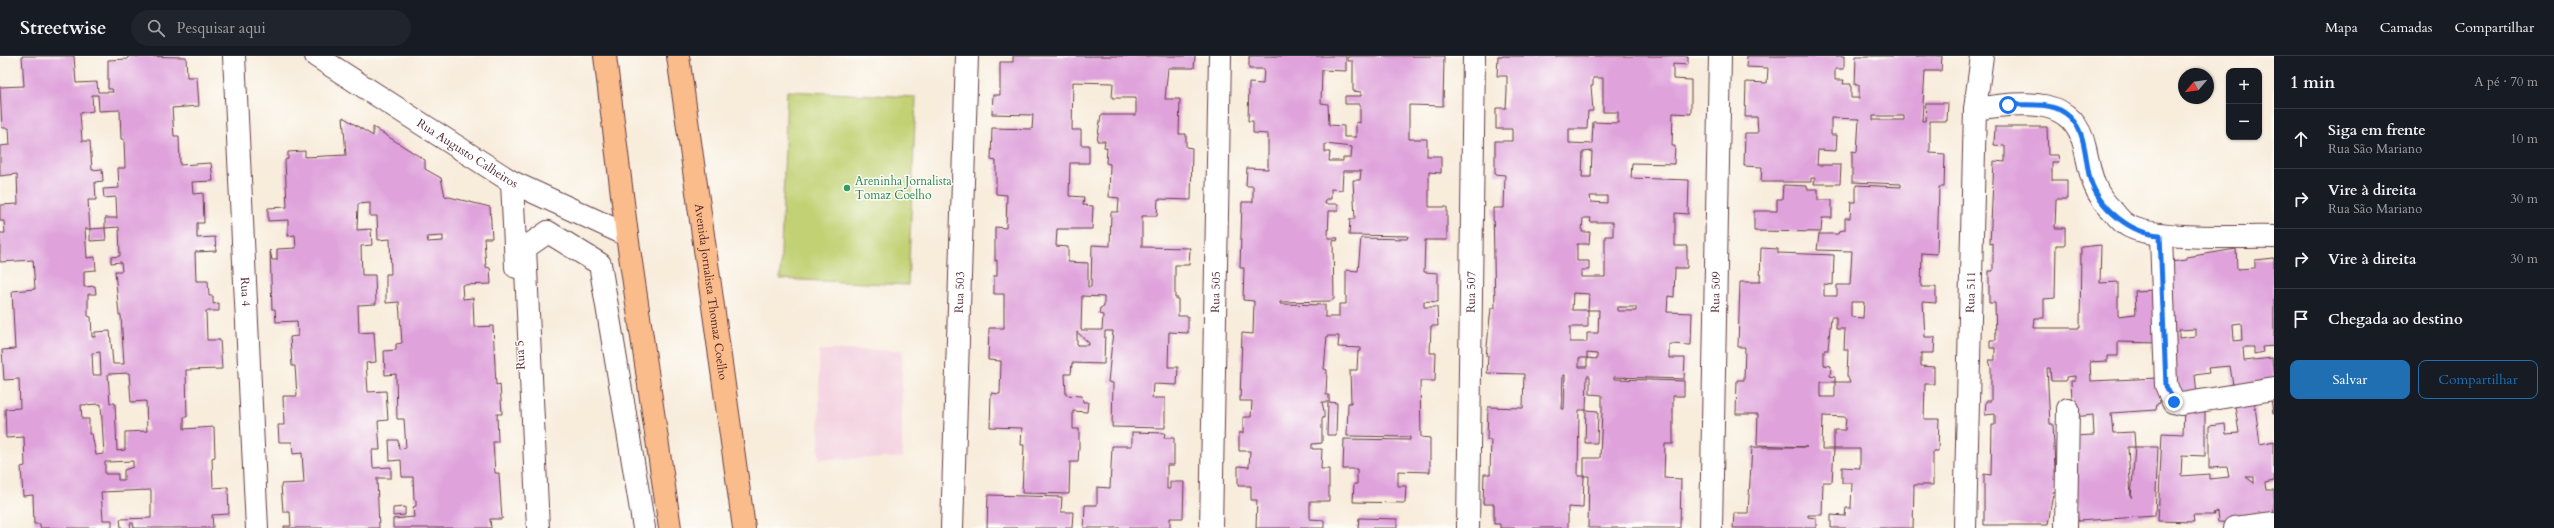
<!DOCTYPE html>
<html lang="pt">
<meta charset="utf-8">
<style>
:root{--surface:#171b24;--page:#20242c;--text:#f1f3f6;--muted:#9ea1a6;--line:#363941;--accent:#1f6fb2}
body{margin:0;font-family:Cardo,serif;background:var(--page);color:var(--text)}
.controls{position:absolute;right:12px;top:12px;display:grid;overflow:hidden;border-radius:8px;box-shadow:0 1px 3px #0004}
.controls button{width:36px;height:36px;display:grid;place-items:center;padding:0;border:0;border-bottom:1px solid var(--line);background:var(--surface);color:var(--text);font:20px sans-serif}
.compass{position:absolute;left:2178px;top:12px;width:36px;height:36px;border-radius:50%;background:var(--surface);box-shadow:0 1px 3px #0004;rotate:241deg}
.stop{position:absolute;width:12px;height:12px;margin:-9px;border:3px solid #1a73e8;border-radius:50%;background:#fff}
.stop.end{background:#1a73e8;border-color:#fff;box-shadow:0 1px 4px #0008}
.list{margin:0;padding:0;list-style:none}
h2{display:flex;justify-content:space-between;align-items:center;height:52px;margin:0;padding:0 16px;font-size:17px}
h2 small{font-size:13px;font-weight:400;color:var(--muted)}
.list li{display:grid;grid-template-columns:26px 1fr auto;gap:12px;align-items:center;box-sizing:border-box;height:60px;padding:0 16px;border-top:1px solid var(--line)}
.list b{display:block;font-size:15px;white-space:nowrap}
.list p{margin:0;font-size:13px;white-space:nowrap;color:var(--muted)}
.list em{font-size:13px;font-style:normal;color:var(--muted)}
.actions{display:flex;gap:8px;padding:12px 16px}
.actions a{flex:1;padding:9px 0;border:1px solid var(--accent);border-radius:8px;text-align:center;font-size:14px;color:var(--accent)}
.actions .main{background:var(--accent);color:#fff}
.icon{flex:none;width:22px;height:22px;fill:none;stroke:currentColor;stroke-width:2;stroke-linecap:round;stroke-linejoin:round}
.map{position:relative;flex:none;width:2274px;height:472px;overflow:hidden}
header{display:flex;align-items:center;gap:24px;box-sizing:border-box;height:56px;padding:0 20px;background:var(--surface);border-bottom:1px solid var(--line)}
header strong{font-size:19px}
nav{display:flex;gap:22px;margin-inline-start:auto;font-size:14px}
.search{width:280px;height:36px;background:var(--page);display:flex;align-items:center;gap:10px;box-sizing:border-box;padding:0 14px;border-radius:22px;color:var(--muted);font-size:15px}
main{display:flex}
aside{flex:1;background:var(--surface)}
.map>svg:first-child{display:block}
.built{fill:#f3cfde}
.green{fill:#c1d173;stroke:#86784f}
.building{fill:#dfa2db;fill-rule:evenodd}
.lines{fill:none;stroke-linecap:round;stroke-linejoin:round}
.minor-casing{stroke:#643e45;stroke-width:24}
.major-casing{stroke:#643e45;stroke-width:24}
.minor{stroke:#fff;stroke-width:22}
.major{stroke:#fabc8b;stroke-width:22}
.route{stroke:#1a73e8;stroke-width:5}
.leisure-dot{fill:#2e9e5b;stroke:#fdfcf7;stroke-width:1.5}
.labels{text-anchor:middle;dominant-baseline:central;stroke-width:3;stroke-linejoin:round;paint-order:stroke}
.street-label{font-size:12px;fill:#4a1f2b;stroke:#fdfcf7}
.leisure-label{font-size:12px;fill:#27864d;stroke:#fdfcf7;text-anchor:start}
</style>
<header>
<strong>Streetwise</strong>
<div class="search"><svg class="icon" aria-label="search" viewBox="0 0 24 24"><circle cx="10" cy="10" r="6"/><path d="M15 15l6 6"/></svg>Pesquisar aqui</div>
<nav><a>Mapa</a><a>Camadas</a><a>Compartilhar</a></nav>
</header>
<main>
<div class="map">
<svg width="2274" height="472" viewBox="0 0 2274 472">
<rect width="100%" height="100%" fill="#fdfcf7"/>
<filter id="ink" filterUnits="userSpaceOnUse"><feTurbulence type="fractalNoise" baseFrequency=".025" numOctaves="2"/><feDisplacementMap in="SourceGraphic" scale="8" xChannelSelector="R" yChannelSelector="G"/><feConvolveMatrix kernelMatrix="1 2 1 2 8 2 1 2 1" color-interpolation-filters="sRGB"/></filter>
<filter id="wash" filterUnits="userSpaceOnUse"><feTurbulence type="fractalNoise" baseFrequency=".012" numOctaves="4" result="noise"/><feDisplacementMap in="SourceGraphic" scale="16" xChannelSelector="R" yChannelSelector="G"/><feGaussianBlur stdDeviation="0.9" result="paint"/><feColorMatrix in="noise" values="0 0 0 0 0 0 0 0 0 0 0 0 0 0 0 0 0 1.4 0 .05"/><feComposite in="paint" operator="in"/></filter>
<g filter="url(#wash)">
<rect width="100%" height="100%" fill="#f8ecdb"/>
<path class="built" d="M819,294H902V402L819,403Z"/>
<path class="green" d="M787,35L916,41L908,229L780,223Z"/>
<g id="blocks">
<g class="building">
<path d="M22,0H74L76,27L97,26L98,36H113L112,33H108V4L128,3V0L186,1L187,21H197L199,50L172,52L174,80H179L180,109L211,107L213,125L192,126L193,138L203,137L204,167H197V182L215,181L216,195L195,196L196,225H208L209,240H213V248L219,247V255H206L207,284H220L222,313L186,314L187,361H184V373L214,371L215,401L212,402L213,432L228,431L229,458L212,459L213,472H134L133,467H130L131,472H121L120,463L151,462V434L101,436L103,464H112V472H40V468H34L33,439L23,440L21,411L25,410L24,381L6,382L5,353L20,352L19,323L4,324L2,294L15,293L12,235L35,233L33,204L0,206V177H5L4,165H0V149L18,148L17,118L0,120V90L10,89L9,72H2L0,31L24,30ZM92,39H98L99,55L120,54L121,83H124L125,112H118L119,132L103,133L104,142L116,141L117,162H105V172L119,171L120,200L111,201V207L121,206L122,215H115L119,259H121L124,308H113L110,275L95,276V281H92L91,261L88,260V238H96L95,230L84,231V215L96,214L95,201L87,202L85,173H90V185L106,184L105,172L90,173L88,144H96L95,126L103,125L102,113L92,114L90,85H82L80,57L93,55ZM100,296L101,319H93L92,297ZM129,317L131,346L146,345L147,375L125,376V394L117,395L115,347H110L108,318ZM101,348L104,398L96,399L92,378H89V363H82L81,349ZM133,405V411L124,414V424H118V418H105V406Z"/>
<path d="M1013,0H1195L1194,12H1168L1165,43H1180L1179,78H1186V91L1192,92L1191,144L1158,143L1157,160H1142V191L1190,192L1189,209H1175V242H1178V260H1188V277L1169,276L1168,311H1178L1177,329L1153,328L1152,342H1165V372L1112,371L1113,327L1108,326L1113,275H1105L1104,308L1072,307L1071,318H1065L1066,339L1082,340L1083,346H1088L1087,356L1073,355V373H1079V391L1078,406H1070L1069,438L1022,437L1024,389H1021L1022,372L990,371L991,337L1000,338L1001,305L988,304L989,272H1004V238H994V220H997V204L995,205V171L1006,172L1007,139L996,138V105L991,104L992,72L1032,73L1033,59L992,58L993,39H1000V6H1013ZM1073,26L1113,27L1112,42H1136V59H1101L1097,85H1105L1104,91L1107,92L1106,107L1110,108L1109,141L1119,142L1118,156H1111L1110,190L1092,189L1091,231H1088V207L1068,206V191L1056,190L1057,173H1092L1093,150L1083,149L1084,141L1069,140L1070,107H1089V89H1081V74H1072ZM1082,240L1104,241V251L1100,252L1099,258L1103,259L1102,274H1081ZM1077,276L1089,287V289H1077Z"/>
<path d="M1249,0H1346V15L1322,14L1321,47L1328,48L1329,69L1344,70V81H1356V66L1360,67V48H1345V40H1361V36L1353,35V5H1348V0H1444L1443,50L1409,49V83H1427V100H1441V117L1429,116V151H1447V184H1425L1424,216L1438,217V246L1424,245V251H1437L1438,270H1431L1430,297H1436L1435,325H1420L1421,381L1430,382V416L1398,415V430H1406L1405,447L1353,446L1354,428H1357V413H1343L1344,383L1410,384V381L1347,380L1348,347H1351L1350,314H1357L1358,295H1361V292L1338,291L1339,280H1327L1324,313L1327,314L1326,339H1329V346L1337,347L1336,379H1327L1328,346H1322L1324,355V362H1322V387L1312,388V393H1322L1321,413H1329V445H1310V463L1324,464V472H1256L1257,444H1251V430H1238V410L1249,411L1250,395H1239V377H1243V361H1251L1252,345H1240L1242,277L1253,278L1254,245L1243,244L1244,212H1240L1242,146H1253V130H1246L1247,112L1268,113V78L1253,77V65H1248L1249,27L1263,28L1264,13H1249ZM1325,88L1352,91L1351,102H1343V105H1329L1330,96H1325ZM1343,115H1361L1360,124H1353L1355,163H1350L1349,179L1408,180L1407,183L1361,182L1358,215L1346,214V248H1339V261H1325V249L1280,248V246L1331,245L1334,243L1333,184L1337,185L1338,182H1328L1329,155H1338V148H1325L1326,143H1331V133L1342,134Z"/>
<path d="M1498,0H1688V9L1673,8V23L1691,24V58L1673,57L1672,90H1675L1674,108L1632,107L1631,122L1689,124L1688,158L1675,157V190H1687V212H1675L1674,241L1668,240L1667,256L1692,257L1691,289L1669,288V302H1685L1684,323L1614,321V323L1684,325V340H1673V388H1665L1664,422L1681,423L1680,472H1588L1589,420H1584V402H1600L1602,355V339L1590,338V320H1587L1586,354H1579L1578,420H1584L1583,452L1568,451V472H1500V468H1494V448H1483L1484,418H1490L1491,384H1487L1488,351L1523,352L1524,318L1487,317L1488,300H1486L1491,252H1495L1493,152H1504L1505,119L1495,118V85H1512V73H1496V52H1506L1507,36V20H1497ZM1593,22H1603V56H1618V67L1593,66L1592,88L1569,87V73H1587L1588,55H1593L1591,30H1593ZM1592,95L1591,121H1582L1583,96ZM1590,140H1607V147L1591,146ZM1583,162H1591L1590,166H1613V180H1605V221H1581V214H1589V205H1577V188H1589L1590,176H1582ZM1573,237L1589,238L1588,254H1599L1598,277H1587V286H1570V271H1588V254H1572ZM1617,251H1636V255H1617ZM1587,297L1597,298V303L1587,302ZM1579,302H1587V311H1579ZM1563,319H1565L1564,353H1562Z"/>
<path d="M1747,0H1844V13H1835V24H1844L1843,28H1851V42H1859V29H1855L1856,0H1942L1941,15H1925L1922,65H1925L1926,47H1948L1947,65H1930V97L1945,98L1944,131H1939L1937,198L1922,197L1921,231H1936V247L1923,246L1925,281H1935L1934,297H1921V310L1934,311V328H1925L1924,363H1939L1938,395H1933V429H1914L1913,472H1831V459L1845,460L1846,452H1851L1852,427H1842V411L1860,412V393H1834V374H1845L1846,361L1823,360L1822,393H1834L1832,426H1823L1822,459H1808V461L1816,462V472H1733L1734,457H1748L1752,391H1807L1757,389L1758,358H1736L1737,324H1744L1745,291H1738L1740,226H1760L1761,192L1778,193V197L1834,199L1833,229L1824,228V240H1837V229H1850L1852,195L1817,194L1819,178H1838L1839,175L1845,174V162H1850L1851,146H1856V129L1901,131V128L1852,126V95L1857,96L1859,63L1831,62V79H1837L1836,95L1818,94L1817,109H1841L1840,128H1814L1815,122H1811V126H1761L1762,111L1744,110L1745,77H1758L1757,61H1745L1746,26L1767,27L1768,12L1746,11ZM1873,60H1904V64H1873ZM1851,246H1864L1863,262L1851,261ZM1831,261H1836V273H1845L1844,294H1848L1847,320L1850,326H1835V341H1821V326H1835V321L1830,320L1831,310L1824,309V294H1828Z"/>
<path d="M343,61L373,80V71L425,104V113L441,122L445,140L490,151L492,182H484L486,211L490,212L491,228L462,229L463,243L473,242L474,271L493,270L496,329L500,328L502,358H497L498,386H493L495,417H499L502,463H490L491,472H393V463L414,461L413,451L416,450V444H414L413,421H402L401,404L390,405L389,384H398L399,393L406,392L404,363H397L396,318L385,319L384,295L396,294V288L402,287L399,246L386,247V218H391L390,183L378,184L377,160H370V147L358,148L357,174L371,173L372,189L361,190L362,219H375L376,248L358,249L359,277L374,276L376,306L366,307L368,336L386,335L388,364L378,365L380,394H372L373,412L391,411V422H377L379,472H284V470H291L290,456H283L281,428L304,427L302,397L293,398L292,386H279L278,369H284L283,340H297L295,310H292L290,281L298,280L297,265L276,266L275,253H272L270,194L272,204H277V193L296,192L295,179L288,180V164L268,165V152L287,151L285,104L288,103V96L305,95V101L346,99ZM443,180V185L428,186L427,181Z"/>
<path d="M1995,71H2047L2048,99H2058L2059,106H2052V124H2067V143H2056L2055,172H2065V189H2056L2055,242L2044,243V262H2035L2034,272H2080L2081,191L2101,189L2100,227L2118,226V260L2136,258L2135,235L2156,234L2158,287L2118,286V300H2107V305L2090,306L2091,325L2159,322L2160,347L2157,348L2156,354L2111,357L2113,377L2134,376L2135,391H2158L2155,460L2078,465L2074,380L2094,379L2093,359L2073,361L2071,325H2075V320L2066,321V325H2051L2050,312H2047L2050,368H2053L2056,435L2053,436L2048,469H1984V418L1991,419L1992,369H1995V358L1985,359L1986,345H1991V311L1989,304H1995V292H1990V284H1996L1995,247H1989V215H1993V187L1990,188L1994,105L2005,106V90L1994,89ZM2128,391H2135L2131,442Z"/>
<path d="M1783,129L1807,130V133H1818V144H1832V162H1822L1821,176L1754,175V155H1777V143H1782Z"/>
<path d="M2236,193L2237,213L2255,212V204L2274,202V290L2262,291L2263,296L2254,298V291H2243L2244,305L2272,302L2274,324L2234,336L2230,310L2208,312L2209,317L2195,319L2197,339L2185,340L2172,335L2170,206L2187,204V201ZM2241,267L2242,284L2234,285L2233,268ZM2196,273V280L2179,282V274Z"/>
<path d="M2274,341V358H2273L2271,342Z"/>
<path d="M2254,343L2260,388L2274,385V425L2265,427L2266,434H2274V462L2245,467L2218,466L2217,456L2213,457L2214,459H2193L2194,466L2158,465L2162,377L2183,378L2184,353H2205V400L2182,399L2181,420L2210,418V423L2229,421L2227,411L2209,412V370L2225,368L2226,378L2239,377L2235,350ZM2246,421H2254V427Z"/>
<path d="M1586,354L1598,355L1597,387H1585Z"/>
<path d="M1132,376L1165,377L1164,382H1174V409H1167V433H1170V426H1184L1183,462H1170V472H1084L1085,449H1097V431L1110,432L1112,390H1132Z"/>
<path d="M988,439L1062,441L1061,456H1073L1072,472H987Z"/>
<path d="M405,451V459L393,460V452Z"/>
<path d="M1359,462L1397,463V472H1358Z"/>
</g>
</g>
</g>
<g filter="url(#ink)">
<use href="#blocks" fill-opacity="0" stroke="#643e45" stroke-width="1"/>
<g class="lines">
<defs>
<g id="minor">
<path id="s1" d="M234,0L257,472"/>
<path id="s2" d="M316,0L512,126L627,179"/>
<path d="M1975,53C2019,47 2073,37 2085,92C2091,118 2092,135 2112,154C2116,159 2121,166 2127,169C2151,185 2242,180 2274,181"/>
<path d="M512,126L516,211"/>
<path d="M2161,179L2166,329L2173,346L2181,348L2274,333"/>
<path d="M538,472L525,192L548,176L600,208L644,472"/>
<path id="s3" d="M952,472L967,0"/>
<path id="s4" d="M1211,472L1220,0"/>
<path id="s5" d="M1468,472L1474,0"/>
<path id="s6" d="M1711,472L1720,0"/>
<path id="s7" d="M1965,472L1975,53L1982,0"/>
<path d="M2066,472L2068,353"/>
<path d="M2234,472L2274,467"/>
</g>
<g id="major">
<path d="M605,0L627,179L670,472"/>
<path id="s8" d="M678,0L744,472"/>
</g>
</defs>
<use href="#minor" class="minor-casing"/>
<use href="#major" class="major-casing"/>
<use href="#minor" class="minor"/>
<use href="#major" class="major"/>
</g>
</g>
<g class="lines" filter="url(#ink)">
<path class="route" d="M2008,49C2025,49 2050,46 2065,57C2087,72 2084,100 2090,123C2099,152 2131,178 2160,179L2166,330L2174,346"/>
</g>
<circle class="leisure-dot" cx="847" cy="132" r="4"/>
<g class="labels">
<g class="street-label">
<text stroke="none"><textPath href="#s2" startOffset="180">Rua Augusto Calheiros</textPath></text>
<text stroke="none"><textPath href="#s1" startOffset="236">Rua 4</textPath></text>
<text stroke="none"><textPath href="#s8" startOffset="238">Avenida Jornalista Thomaz Coelho</textPath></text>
<text stroke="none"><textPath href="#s3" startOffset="236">Rua 503</textPath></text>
<text stroke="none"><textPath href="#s4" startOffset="236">Rua 505</textPath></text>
<text stroke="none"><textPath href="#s5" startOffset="236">Rua 507</textPath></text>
<text stroke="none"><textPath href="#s6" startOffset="236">Rua 509</textPath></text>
<text stroke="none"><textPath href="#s7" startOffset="236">Rua 511</textPath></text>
<text transform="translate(520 299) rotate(-93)">Rua 5</text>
</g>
<g class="leisure-label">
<text x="855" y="125">Areninha Jornalista<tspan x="855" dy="14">Tomaz Coelho</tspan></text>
</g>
</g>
</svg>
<div class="controls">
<button>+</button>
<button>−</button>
</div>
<svg class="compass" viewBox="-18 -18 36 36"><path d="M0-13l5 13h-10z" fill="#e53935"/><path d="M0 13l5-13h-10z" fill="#9ea1a6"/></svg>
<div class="stop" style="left:2008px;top:49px"></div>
<div class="stop end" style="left:2174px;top:346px"></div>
</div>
<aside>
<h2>1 min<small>A pé · 70 m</small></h2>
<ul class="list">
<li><svg class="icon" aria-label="ahead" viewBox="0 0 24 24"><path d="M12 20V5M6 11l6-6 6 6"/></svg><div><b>Siga em frente</b><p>Rua São Mariano</p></div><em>10 m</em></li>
<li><svg class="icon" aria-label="right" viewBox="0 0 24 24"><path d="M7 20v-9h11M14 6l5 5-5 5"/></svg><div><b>Vire à direita</b><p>Rua São Mariano</p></div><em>30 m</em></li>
<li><svg class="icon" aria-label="right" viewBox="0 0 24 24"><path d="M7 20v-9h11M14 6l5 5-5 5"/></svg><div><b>Vire à direita</b></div><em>30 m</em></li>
<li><svg class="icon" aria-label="arrive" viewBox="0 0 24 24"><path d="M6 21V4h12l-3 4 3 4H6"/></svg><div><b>Chegada ao destino</b></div></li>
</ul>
<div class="actions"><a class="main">Salvar</a><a>Compartilhar</a></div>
</aside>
</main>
